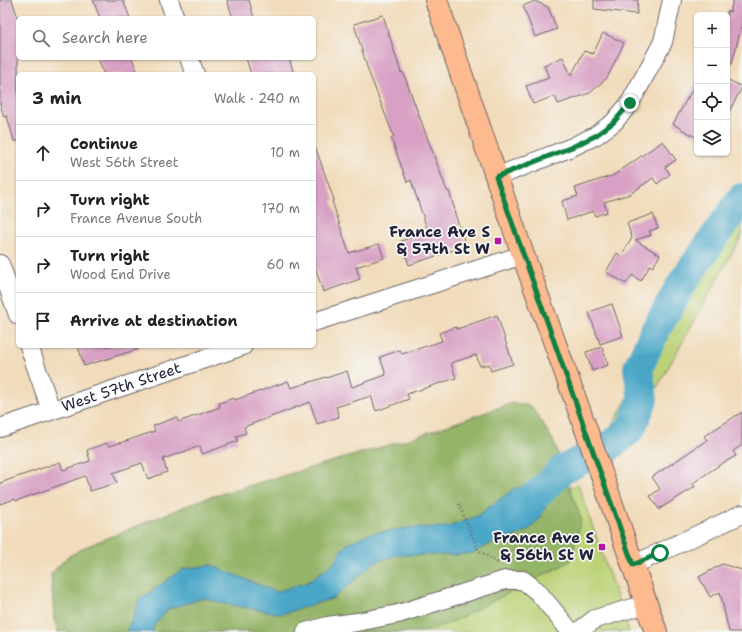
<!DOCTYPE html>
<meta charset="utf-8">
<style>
:root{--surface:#fff;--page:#f2f2f2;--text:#222;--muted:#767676;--line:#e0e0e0}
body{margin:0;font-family:"Shantell Sans",sans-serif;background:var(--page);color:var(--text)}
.controls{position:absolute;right:12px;top:12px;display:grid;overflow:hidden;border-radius:6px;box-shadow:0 1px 3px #0004}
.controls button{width:36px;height:36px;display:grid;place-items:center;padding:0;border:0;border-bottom:1px solid var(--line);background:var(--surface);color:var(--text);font:20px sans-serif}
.stop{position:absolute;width:12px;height:12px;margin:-9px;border:3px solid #0b8043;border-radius:50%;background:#fff}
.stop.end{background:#0b8043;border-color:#fff;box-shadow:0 1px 4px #0008}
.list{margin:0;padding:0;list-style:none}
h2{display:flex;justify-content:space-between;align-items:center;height:52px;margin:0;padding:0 16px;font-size:17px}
h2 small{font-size:13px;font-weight:400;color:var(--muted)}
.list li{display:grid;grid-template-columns:26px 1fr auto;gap:12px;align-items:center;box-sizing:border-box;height:56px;padding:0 16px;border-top:1px solid var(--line)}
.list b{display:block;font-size:15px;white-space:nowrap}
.list p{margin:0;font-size:13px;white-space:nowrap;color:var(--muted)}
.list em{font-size:13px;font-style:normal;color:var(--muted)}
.icon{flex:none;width:22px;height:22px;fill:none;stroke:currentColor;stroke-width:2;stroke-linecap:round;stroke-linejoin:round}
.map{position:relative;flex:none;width:742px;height:632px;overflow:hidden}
.search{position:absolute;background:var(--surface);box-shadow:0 1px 3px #0004;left:16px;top:16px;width:300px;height:44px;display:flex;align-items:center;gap:10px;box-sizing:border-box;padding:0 14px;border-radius:6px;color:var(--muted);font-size:15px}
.panel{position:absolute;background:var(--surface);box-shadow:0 1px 3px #0004;left:16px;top:72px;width:300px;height:276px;border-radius:6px}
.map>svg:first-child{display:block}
.green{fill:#bbd276;stroke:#6e7a58}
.forest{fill:#94b467;stroke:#5b6b51}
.water{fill:#48a6c7;stroke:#356481}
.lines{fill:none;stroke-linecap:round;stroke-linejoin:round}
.river{stroke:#48a6c7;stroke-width:30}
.building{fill:#d8a0c4}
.minor-casing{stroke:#6a6367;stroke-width:20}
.major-casing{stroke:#6a6367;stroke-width:24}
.path{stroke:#6a6367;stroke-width:2.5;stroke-dasharray:1 3;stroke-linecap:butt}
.minor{stroke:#fff;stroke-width:18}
.major{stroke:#fcba8e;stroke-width:22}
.route{stroke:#0b8043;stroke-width:5}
.poi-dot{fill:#b5179e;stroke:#f6f6f2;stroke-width:1.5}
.labels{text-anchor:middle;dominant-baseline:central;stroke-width:3.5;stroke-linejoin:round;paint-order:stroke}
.poi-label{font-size:15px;font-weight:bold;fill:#22223b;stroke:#f6f6f2;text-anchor:end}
.street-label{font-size:15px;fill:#22223b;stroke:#f6f6f2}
</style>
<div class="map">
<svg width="742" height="632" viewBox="0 0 742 632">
<rect width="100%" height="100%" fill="#f6f6f2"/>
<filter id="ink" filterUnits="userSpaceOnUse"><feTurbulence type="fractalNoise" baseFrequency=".025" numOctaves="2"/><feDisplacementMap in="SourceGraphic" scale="8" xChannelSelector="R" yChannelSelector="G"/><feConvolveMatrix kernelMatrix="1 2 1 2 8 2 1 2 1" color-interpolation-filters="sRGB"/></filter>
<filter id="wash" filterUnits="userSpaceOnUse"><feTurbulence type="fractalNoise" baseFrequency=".012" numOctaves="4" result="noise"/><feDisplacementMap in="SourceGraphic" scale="16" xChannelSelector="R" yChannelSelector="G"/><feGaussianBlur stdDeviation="0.9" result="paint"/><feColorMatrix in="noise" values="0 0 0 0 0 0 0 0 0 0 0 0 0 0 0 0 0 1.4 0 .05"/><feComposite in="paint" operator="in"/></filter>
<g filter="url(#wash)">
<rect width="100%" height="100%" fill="#f1dbba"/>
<g class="green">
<path d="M742,196V235L614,465L606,436Z"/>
<path d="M578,484L629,632H156Z"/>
</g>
<path class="forest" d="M512,403L531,406L553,440L581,519L571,561L452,622L422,632H58L54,619L51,574L66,558L85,547L203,499L406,440Z"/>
<path class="water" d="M538,485L550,491L546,505L540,518L531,528L519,535L496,541L473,553L456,555H397L375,562L334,598L282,614L221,603L204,598L168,609L153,627V632H126L132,620L139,600L183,569L211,565L276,592L308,582L336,561L340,551L350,542L368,534L408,528L449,527L477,516L515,488Z"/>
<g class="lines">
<path class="river" d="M511,514L541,491L562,470L607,448L630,430L643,400L638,368L655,331L684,280L742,198"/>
</g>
<g id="blocks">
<g class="building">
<path d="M0,0H12L18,18V141H14L7,116L4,117L0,104Z"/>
<path d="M93,0H123L130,18H100Z"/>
<path d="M227,0H249L254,18H233Z"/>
<path d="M594,0H638L637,14L594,9Z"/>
<path d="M733,0H742V23L732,64H727V11L730,12Z"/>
<path d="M535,1L548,7L557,29L535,37L523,6Z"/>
<path d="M383,15L401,73L403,72L447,191H449L455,210L454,211L466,246L409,265L401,241L428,232L411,180L407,182L391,138L394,137L368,70L354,24Z"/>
<path d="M603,33L624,43L607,78L590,93L558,104L555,96L533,104L526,86L549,78L544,65L563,57L571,76L584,51L593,54Z"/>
<path d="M98,58H132L138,74H104Z"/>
<path d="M246,58H289L294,74H251Z"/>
<path d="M727,79L742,87L727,116Z"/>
<path d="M697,81V138L673,124Z"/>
<path d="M663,141L676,160L665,167L670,174L657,184L653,178L630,194L604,202L607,212L595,216L593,211L567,220L562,201L578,196L575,188L614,175Z"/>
<path d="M314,149H316L334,200L332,201L349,253L379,244L384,258L356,267L360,279L323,292L314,263Z"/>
<path d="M653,214L658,228L649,231L651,235L635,240L660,255L653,267L650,265L641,281L632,275L626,284L606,272L617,253L621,256L632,238L627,223Z"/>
<path d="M612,304L623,336L600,344L589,312Z"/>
<path d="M497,315L513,364L491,371L489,364L480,366L476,355L451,363L456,378L407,394L409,399L376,411L371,396L336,407L339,417L317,424L310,402L244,427L246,433L236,436L238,441L202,454L200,446L163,459L167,472L148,479L142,463L113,473L117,483L90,491L85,476L16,501L15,499L0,504V483L60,462L63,470L90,461L87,450L107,443L109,446L126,441L155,431L153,426L177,417L178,422L220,407L219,403L234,398L235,400L288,381L291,388L326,377V378L347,371L352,387L386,375L380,357L400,350L402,354L442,341L439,333L456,327L457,329Z"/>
<path d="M78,346H138L139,349L84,366Z"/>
<path d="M602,347L608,365L592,371L586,352Z"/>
<path d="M742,412V445L733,451L736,456L721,464L693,483L695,487L659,509L650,496L660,489L652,477L707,440L704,436Z"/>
<path d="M722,564L742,570V632H729L720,592L710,597L699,577Z"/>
</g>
</g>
</g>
<g filter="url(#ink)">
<use href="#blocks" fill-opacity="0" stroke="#6a6367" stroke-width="1"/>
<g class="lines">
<defs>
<g id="minor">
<path d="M169,0L175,18"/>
<path d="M189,58L195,74"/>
<path d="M496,177L572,147L595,136L614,122L630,103L663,42L672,0"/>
<path d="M0,264L18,315"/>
<path d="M314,322L523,255"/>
<path d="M29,346L51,410"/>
<path id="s1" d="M0,428L243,346"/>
<path d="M633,565L742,514"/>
<path d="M306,632L327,626L357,622L398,614L505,580H523L538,592L571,632"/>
<path d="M578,632L595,619L646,604"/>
</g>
<path id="major" d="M436,0L523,255L587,432L656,632"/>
</defs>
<use href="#minor" class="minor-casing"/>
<use href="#major" class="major-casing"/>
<path class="path" d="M459,504L478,550L499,564"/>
<use href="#minor" class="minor"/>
<use href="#major" class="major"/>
</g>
</g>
<g class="lines" filter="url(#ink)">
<path class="route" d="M630,103L614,122L595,136L572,147L496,177L633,565L660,553"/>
</g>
<g class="poi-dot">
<rect x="494" y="237" width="8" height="8" rx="2"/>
<rect x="598" y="543" width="8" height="8" rx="2"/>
</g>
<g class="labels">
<g class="poi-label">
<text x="490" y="232">France Ave S<tspan x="490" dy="17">&amp; 57th St W</tspan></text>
<text x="594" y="538">France Ave S<tspan x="594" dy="17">&amp; 56th St W</tspan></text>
</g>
<g class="street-label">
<text stroke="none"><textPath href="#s1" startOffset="128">West 57th Street</textPath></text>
</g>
</g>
</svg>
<div class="controls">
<button>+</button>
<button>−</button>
<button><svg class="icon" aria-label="locate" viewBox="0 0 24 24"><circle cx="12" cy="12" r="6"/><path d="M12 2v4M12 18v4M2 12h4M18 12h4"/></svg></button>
<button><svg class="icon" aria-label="layers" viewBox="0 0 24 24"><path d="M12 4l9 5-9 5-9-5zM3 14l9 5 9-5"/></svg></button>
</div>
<div class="stop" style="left:660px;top:553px"></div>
<div class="stop end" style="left:630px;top:103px"></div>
<div class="search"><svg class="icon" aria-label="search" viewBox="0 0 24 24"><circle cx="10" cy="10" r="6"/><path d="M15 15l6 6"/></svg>Search here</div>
<section class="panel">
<h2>3 min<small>Walk · 240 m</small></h2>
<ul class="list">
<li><svg class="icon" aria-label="ahead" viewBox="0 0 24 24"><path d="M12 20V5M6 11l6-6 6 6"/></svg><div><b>Continue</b><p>West 56th Street</p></div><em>10 m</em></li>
<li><svg class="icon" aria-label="right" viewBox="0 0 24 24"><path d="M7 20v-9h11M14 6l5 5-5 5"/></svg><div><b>Turn right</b><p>France Avenue South</p></div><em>170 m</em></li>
<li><svg class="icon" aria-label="right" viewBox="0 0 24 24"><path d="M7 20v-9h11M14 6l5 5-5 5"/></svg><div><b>Turn right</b><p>Wood End Drive</p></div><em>60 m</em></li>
<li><svg class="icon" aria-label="arrive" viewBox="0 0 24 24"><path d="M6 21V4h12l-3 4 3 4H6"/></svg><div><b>Arrive at destination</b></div></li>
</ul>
</section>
</div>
